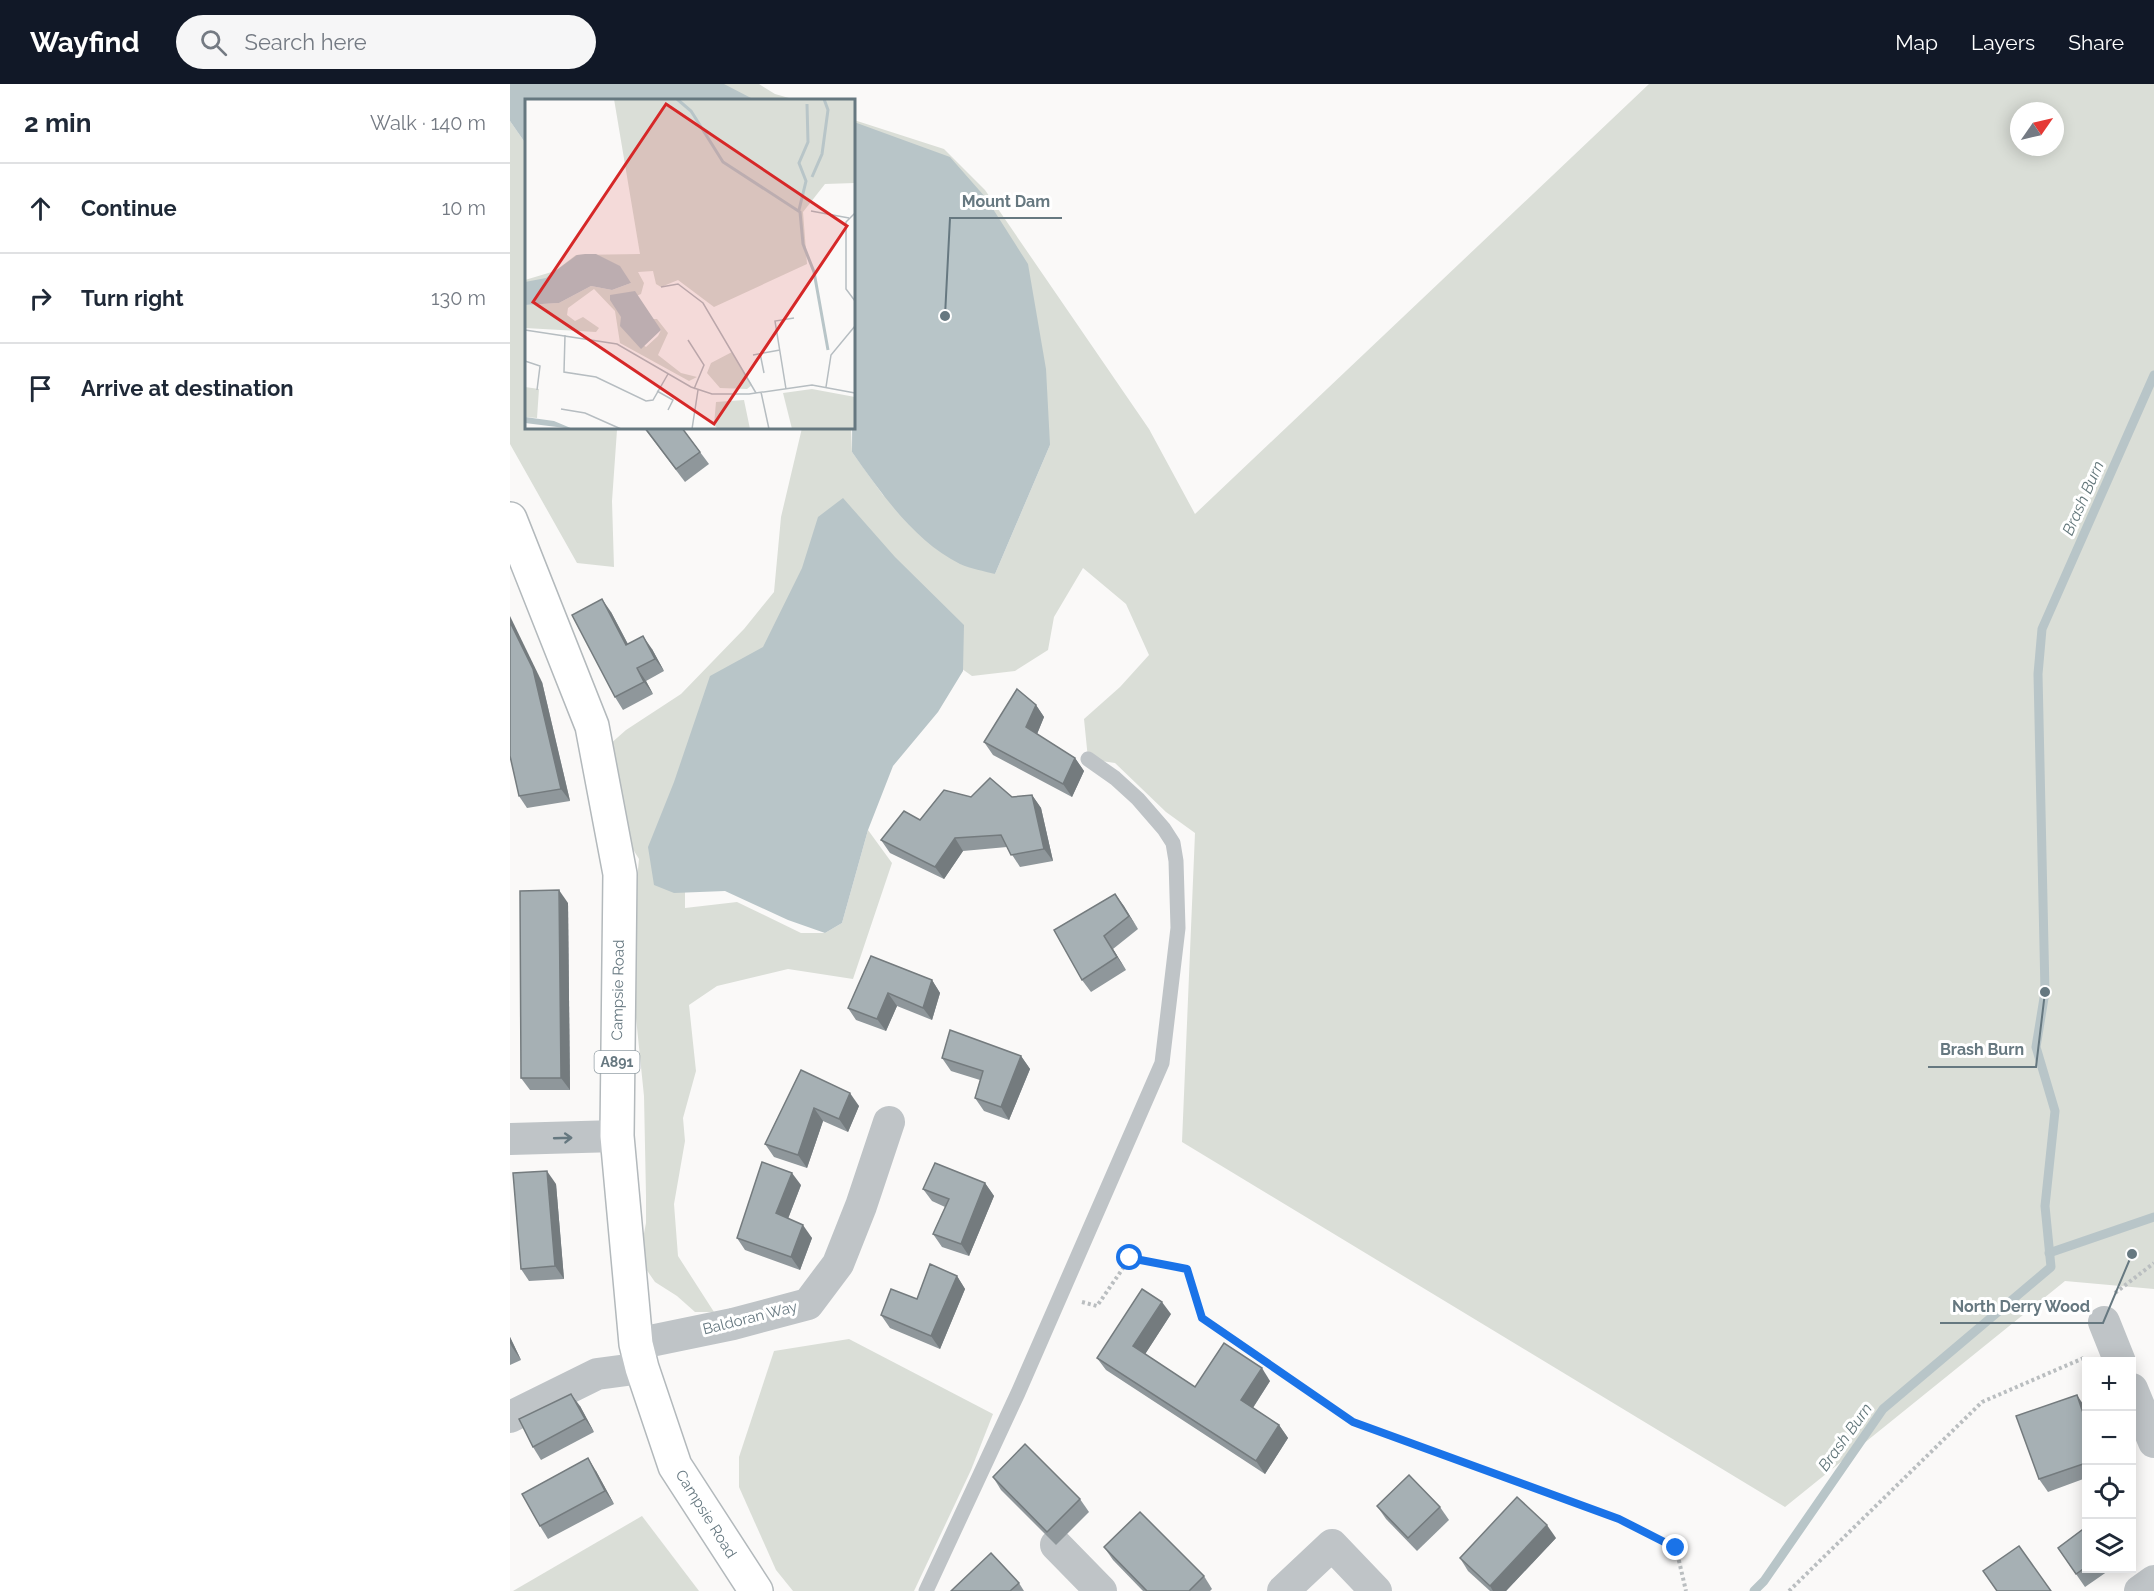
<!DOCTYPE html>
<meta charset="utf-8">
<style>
:root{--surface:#fff;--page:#f6f6f7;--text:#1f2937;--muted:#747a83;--line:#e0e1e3;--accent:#111827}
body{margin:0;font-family:Raleway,sans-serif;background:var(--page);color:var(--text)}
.controls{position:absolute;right:18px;bottom:18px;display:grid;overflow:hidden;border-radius:0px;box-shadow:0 3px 15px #0003}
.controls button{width:54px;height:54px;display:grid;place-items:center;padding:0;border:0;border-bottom:2px solid var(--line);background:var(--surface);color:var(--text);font:30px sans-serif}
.compass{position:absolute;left:1500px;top:18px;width:54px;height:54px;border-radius:50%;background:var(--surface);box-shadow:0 3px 15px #0003;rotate:56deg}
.stop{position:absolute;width:18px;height:18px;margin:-14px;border:4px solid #1a73e8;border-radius:50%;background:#fff}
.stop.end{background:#1a73e8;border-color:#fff;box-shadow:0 2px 6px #0008}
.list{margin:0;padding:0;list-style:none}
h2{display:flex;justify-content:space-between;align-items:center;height:78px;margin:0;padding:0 24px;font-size:26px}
h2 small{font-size:20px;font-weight:400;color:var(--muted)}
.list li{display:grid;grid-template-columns:39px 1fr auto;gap:18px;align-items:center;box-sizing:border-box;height:90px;padding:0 24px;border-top:2px solid var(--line)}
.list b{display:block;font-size:22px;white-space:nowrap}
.list em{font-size:20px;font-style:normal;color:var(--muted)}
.icon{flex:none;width:33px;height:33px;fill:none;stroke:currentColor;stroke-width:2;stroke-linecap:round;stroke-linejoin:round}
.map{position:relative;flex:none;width:1644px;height:1507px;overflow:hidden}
header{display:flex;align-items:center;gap:36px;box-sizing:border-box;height:84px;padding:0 30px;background:var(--accent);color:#fff}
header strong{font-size:28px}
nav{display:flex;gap:33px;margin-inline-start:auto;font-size:21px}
.search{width:420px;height:54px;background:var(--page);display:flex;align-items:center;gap:15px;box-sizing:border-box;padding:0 21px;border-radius:33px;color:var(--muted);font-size:22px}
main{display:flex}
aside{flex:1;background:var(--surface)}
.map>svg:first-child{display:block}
.green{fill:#daded7;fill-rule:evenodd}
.water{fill:#b8c5c8}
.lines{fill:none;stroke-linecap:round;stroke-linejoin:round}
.stream{stroke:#b8c5c8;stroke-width:9}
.primary-casing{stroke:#b3b9bc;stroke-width:36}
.path{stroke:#babec0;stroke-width:4;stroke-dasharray:3 3;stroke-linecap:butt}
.lane{stroke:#bfc4c7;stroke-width:15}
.street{stroke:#bfc4c7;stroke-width:32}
.primary{stroke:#fff;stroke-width:33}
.wall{fill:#8f979b}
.shaded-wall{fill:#747b7e}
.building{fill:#a6b0b4;stroke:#747b7e;stroke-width:1.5}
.oneway{stroke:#667880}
.route{stroke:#1a73e8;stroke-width:8}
.labels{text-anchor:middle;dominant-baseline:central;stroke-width:6;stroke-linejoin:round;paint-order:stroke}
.shield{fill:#fff;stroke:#94a0a6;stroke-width:1.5}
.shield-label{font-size:14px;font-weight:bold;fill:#667880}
.street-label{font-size:15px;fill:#667880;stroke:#fff}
.water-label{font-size:16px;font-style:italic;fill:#62767a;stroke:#fff}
.inset-river{fill:none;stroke:#b8c5c8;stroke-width:3}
.inset-road{fill:none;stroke:#b6bdc1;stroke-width:1.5}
.view{fill:#d62828;fill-opacity:0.15;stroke:#d62828;stroke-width:3}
.inset-edge{fill:none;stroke:#667880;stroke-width:3}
.leader{fill:none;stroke:#667880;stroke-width:2}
.callout-dot{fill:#667880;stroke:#fff;stroke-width:2}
.callout-label{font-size:16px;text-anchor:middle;font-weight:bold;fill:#667880;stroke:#fff;stroke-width:6;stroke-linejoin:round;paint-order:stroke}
</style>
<header>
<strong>Wayfind</strong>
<div class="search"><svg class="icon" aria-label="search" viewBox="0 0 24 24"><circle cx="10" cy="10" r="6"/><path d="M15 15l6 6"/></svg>Search here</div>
<nav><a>Map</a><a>Layers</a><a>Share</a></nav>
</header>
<main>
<aside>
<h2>2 min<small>Walk · 140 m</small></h2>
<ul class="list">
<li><svg class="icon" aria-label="ahead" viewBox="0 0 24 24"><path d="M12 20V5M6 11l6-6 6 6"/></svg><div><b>Continue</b></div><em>10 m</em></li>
<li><svg class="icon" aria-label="right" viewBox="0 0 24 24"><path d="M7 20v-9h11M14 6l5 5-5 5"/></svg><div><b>Turn right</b></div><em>130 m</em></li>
<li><svg class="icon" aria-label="arrive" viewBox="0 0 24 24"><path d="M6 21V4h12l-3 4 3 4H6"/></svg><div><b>Arrive at destination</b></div></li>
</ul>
</aside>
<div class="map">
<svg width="1644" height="1507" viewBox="0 0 1644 1507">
<rect width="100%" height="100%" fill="#faf9f8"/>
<g class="green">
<path d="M133,0H249L265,10L286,16H150Z"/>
<path d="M1139,0H1644V1205L1555,1197L1275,1423L672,1058L685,749L656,728L605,679L578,675L574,635L610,603L639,571L616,520L573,484L544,533L538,566L505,587L462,592L417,560L175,773V824L227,818L291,849H315L332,839L358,746L382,779L343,895L278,885L207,902L179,921L186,987L173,1034L175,1057L164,1120L168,1172L204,1228H185L167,1212L145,1198L129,1175L136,1139V1112L134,1012L125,924V816L129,775L111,746L99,661L116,646L171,610L234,545L264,508L271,433L292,344H341L342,368L373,411L485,490L540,361L344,91V36L434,65L475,106L639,345L685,430ZM1509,27H1545V63H1509Z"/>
<path d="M0,37L16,60V344H102L107,346L102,417L104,483L67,479L0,360Z"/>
<path d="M339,1255L483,1330L461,1386L404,1507H283L266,1486L229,1403V1373L264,1267Z"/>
<path d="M132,1432L189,1507H3Z"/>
</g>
<g class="water">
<path d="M0,0H214L241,14L291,16H16V60L0,37Z"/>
<path d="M344,38L440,73L476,114L518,180L536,285L540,361L485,490C474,487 461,485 450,480C404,457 371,409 342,368Z"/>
<path d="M333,414L385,473L454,541L453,587L428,628L383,682L358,746L332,839L315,849L278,836L215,807L164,809L144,801L138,763L164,698L200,592L253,563L292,484L308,433Z"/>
</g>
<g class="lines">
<g class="stream">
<path d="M1539,1169L1644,1133"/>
<path d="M1244,1507L1254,1497L1373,1325L1541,1183L1535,1122L1545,1027L1526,963L1535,908L1528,590L1532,545L1644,291"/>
</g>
<defs>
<path id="primary" d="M0,435L82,642L110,790L107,1052L126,1260L132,1284L165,1382L246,1507"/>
</defs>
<use href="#primary" class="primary-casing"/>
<g class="path">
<path d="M1605,1209L1644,1179"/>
<path d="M572,1218L587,1222L620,1174L677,1185L692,1234L843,1338L1109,1435L1166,1464L1176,1507"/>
<path d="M1279,1507L1472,1318L1576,1273"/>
</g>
<path class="lane" d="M416,1507L508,1309L652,979L668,844L666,777L663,759L654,745L628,715L605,694L578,675"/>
<g class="street">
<path d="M0,1055L107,1052"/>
<path d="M1594,1238L1610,1278"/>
<path d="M126,1260L223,1240L298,1220L328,1180L351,1122L379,1038"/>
<path d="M1622,1305L1644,1358"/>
<path d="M0,1333L87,1290L132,1284"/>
<path d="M546,1461L591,1507"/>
<path d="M773,1507L822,1461L866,1507"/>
<path d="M1630,1507L1644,1497"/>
</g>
<use href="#primary" class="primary"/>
</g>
<g class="wall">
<path d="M134,344H172L199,380L175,398Z"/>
<path d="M101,528L118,560L142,565L154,587L136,597L143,610L113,626L105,613Z"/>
<path d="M32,598L60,717L17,724L9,712Z"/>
<path d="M526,621L534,633L527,650L565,674L574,687L562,713L483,671L474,658Z"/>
<path d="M522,711L531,724L543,777L510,783L497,763L453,767L434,795L380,769L371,756L410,736L461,713H502Z"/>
<path d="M605,810L628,845L603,865L616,886L581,908L572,896Z"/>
<path d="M58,819L60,1006H20L11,994Z"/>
<path d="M361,872L422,896L430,909L422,936L387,922L376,947L346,936L338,924Z"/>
<path d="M511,972L520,985L499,1036L474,1027L465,1014L470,996L441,987L432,974Z"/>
<path d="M291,986L349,1022L338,1048L313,1037L297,1084L264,1073L255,1060Z"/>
<path d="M475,1099L484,1112L459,1172L432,1163L423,1150L435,1123L422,1117L413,1105Z"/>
<path d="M46,1100L54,1195L19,1197L11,1185Z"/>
<path d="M291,1101L278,1135L302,1154L290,1186L235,1166L227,1154Z"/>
<path d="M447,1192L455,1205L430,1265L380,1244L371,1231L407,1215Z"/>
<path d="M661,1230L635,1270L685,1303L760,1297L743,1324L769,1341L778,1354L755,1390L596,1286L587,1274Z"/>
<path d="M0,1253L11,1276L0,1281Z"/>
<path d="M70,1322L84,1348L31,1376L23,1363Z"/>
<path d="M1575,1323L1576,1326V1394L1538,1408L1529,1395Z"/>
<path d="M86,1387L104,1420L38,1455L30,1442Z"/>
<path d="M483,1393L570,1415L579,1428L546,1461L491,1406Z"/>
<path d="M867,1422L930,1423L939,1436L907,1467L876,1435Z"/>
<path d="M1576,1443V1485H1601L1575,1503L1548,1464Z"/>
<path d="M1046,1454L996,1507H980L958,1487L950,1474Z"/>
<path d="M594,1463L694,1492L702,1505L700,1507H633L603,1476Z"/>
<path d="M509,1499L514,1507H441Z"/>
</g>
<g class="shaded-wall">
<path d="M92,515L101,528L125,574L116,561Z"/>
<path d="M0,532L32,598L60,717L51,705L0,538Z"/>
<path d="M133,552L142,565L154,587L145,575Z"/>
<path d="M127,584L136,597L143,610L134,598Z"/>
<path d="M526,621L534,633L525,655L516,643Z"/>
<path d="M565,674L574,687L562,713L553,700Z"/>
<path d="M522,711L531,724L543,777L534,765Z"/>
<path d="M445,754L453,767L434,795L425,783Z"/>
<path d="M49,806L58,819L60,1006L51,994Z"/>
<path d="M605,810L614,822L628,845L619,832Z"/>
<path d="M594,852L603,865L616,886L607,873Z"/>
<path d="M422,896L430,909L422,936L413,924Z"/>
<path d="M378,909L387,922L376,947L367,935Z"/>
<path d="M511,972L520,985L499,1036L491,1023Z"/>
<path d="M340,1009L349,1022L338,1048L329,1035Z"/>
<path d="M304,1024L313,1037L297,1084L288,1071Z"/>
<path d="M37,1087L46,1100L54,1195L45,1182Z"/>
<path d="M282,1089L291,1101L275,1142L266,1129Z"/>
<path d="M475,1099L484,1112L459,1172L451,1160Z"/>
<path d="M293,1141L302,1154L290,1186L281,1173Z"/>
<path d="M447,1192L455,1205L430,1265L421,1252Z"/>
<path d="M652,1218L661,1230L632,1275L623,1262Z"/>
<path d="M0,1253L11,1276L2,1263L0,1259Z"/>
<path d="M752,1284L760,1297L740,1328L731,1316Z"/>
<path d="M61,1310L70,1322L84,1348L75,1335Z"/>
<path d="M1567,1311L1575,1323L1576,1326V1338Z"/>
<path d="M769,1341L778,1354L755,1390L746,1377Z"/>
<path d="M78,1374L86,1387L104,1420L95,1407Z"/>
<path d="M1037,1441L1046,1454L996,1507H983L980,1502Z"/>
</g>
<g class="building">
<path d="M135,344H172L190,368L166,385Z"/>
<path d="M92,515L116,561L133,552L145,575L127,584L134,598L105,613L62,531Z"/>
<path d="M0,538L23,585L51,705L9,712L0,672Z"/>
<path d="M507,605L526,621L516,643L565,674L553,700L474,658Z"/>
<path d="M480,694L502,713L522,711L534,765L501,771L491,751L445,754L425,783L371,756L394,727L410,736L434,706L461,713Z"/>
<path d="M49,806L51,994H11L10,807Z"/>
<path d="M605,810L619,832L594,852L607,873L572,896L544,846Z"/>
<path d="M361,872L422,896L413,924L378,909L367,935L338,924Z"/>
<path d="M440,946L511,972L491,1023L465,1014L473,987L432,974Z"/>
<path d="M291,986L340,1009L329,1035L304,1024L288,1071L255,1060Z"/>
<path d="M252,1078L282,1089L266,1129L293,1141L281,1173L227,1154Z"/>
<path d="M425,1079L475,1099L451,1160L423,1150L439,1115L413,1105Z"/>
<path d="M37,1087L45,1182L11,1185L3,1089Z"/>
<path d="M420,1180L447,1192L421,1252L371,1231L381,1205L407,1215Z"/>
<path d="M632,1205L652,1218L623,1262L685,1303L714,1259L752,1284L731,1316L769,1341L746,1377L587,1274Z"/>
<path d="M61,1310L75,1335L23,1363L9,1335Z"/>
<path d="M1567,1311L1576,1338V1379L1529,1395L1506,1332Z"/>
<path d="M515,1360L570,1415L537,1448L483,1393Z"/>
<path d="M78,1374L95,1407L30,1442L12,1410Z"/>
<path d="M899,1391L930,1423L898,1454L867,1422Z"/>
<path d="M1007,1413L1037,1441L980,1502L950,1474Z"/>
<path d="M630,1428L694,1492L679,1507H637L594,1463Z"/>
<path d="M1576,1443V1483L1566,1490L1548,1464Z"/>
<path d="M1509,1462L1541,1507H1487L1473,1487Z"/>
<path d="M481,1469L509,1499L500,1507H441Z"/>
</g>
<defs><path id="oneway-shaft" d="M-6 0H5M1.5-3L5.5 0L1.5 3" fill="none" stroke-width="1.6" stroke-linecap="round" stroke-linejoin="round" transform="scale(1.5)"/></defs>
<use class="oneway" href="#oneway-shaft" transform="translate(53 1054) rotate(-2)"/>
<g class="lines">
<path class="route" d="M620,1174L677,1185L692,1234L843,1338L1109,1435L1166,1464"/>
</g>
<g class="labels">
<rect class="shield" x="84.5" y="967" width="45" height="22" rx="4.5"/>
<g class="shield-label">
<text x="107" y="978">A891</text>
</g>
<g class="street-label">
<text transform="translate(108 906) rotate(-89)">Campsie Road</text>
<text transform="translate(240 1234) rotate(-14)">Baldoran Way</text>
<text transform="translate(196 1430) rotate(58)">Campsie Road</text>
</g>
<g class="water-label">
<text transform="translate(1573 414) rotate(-66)">Brash Burn</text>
<text transform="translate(1335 1353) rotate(-54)">Brash Burn</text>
</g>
</g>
<g transform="translate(15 15)">
<rect width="330" height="330" fill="#faf9f8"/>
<path d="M89,0H330V84L300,85L278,113L282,165L189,208L153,181L136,188L131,185L128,172L113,173L119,184L116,195L109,198L113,242L121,248L133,237L136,231L126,220H132L143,234L133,256L156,274L172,278L164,282L95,244L90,212L69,190L43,209L42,216L50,222L58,218L74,229L71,233L0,229V206L34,204L66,187L87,191L106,184L0,189V181L30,172L51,156L115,155ZM207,253L227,286L222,290L195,289L182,274L186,264ZM0,288L14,290L12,319L0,318ZM287,290L330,298V330H267L258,294ZM219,301L225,330H193L189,326L191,303Z" fill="#daded7"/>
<path d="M60,155H71L95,167L106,184L87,191L66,187L34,204L0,206V183L21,179L52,156ZM110,192L136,231L116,250L95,227L96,218L85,201V196ZM0,318L29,322L48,330L0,324Z" fill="#b8c5c8"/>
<path class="inset-river" d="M152,0L166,12L198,63L275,113L278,145L289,173L303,251M287,78L297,55L303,11L299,0M274,111L281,82L274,64L283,43L282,5"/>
<path class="inset-road" d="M286,112L324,119M330,114L321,123V190L330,202M136,188L153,185L178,204L231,294M0,231L92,245L166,288L187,295H224L287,286L330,294M40,236L39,273L71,278L121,302L128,301L143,275M163,241L179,266L169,290M235,254L239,274M228,256L255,251M0,262L15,267L12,291M301,288L306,256L330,227M261,290L250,222L269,219M132,292L148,301L143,311M236,293L244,330M36,310L60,314L96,330M167,330L173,291"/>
<path class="view" d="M141,5L322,127L189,325L8,203Z"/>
<rect width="330" height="330" class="inset-edge"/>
</g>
<path class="leader" d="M435 232L440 134H552M1535 908L1526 983H1418M1622 1170L1593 1239H1430"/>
<g class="callout-dot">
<circle cx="435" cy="232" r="6"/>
<circle cx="1535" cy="908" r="6"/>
<circle cx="1622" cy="1170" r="6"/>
</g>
<g class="callout-label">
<text x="496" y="123">Mount Dam</text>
<text x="1472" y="971">Brash Burn</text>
<text x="1511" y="1228">North Derry Wood</text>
</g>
</svg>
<div class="controls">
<button>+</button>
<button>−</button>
<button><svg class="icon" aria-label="locate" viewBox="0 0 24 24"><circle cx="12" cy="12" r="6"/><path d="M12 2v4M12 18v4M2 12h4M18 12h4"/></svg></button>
<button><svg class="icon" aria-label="layers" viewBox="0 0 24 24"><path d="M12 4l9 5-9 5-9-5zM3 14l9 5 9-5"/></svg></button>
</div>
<svg class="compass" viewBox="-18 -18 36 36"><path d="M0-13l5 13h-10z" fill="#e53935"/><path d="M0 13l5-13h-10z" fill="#747a83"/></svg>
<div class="stop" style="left:620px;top:1174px"></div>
<div class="stop end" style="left:1166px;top:1464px"></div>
</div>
</main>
